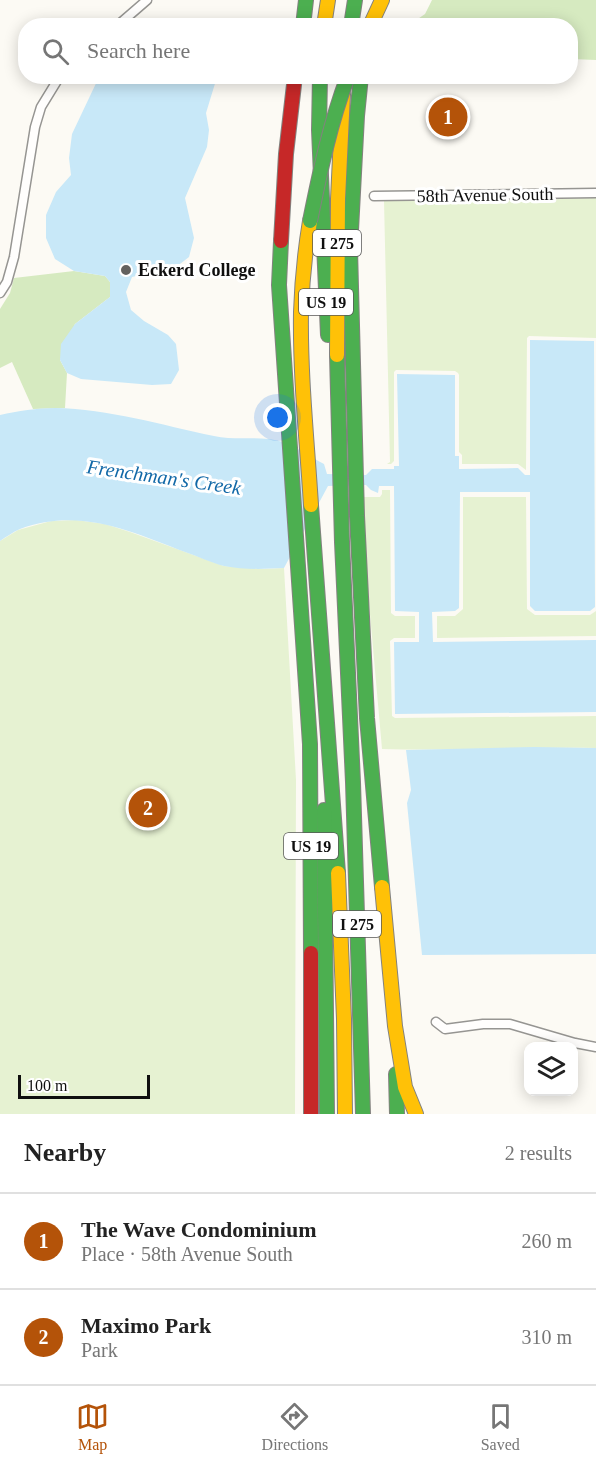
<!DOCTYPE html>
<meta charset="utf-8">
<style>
:root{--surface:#fff;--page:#f2f2f2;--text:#222;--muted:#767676;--line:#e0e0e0;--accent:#b45309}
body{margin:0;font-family:Georgia,serif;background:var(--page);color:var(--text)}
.controls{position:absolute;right:18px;bottom:18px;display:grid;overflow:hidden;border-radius:12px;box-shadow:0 3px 15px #0003}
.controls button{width:54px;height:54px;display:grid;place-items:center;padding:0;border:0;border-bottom:2px solid var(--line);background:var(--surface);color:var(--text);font:30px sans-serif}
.scale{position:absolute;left:18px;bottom:15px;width:132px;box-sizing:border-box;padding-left:6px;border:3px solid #0f0f0f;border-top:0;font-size:16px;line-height:21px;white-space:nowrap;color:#0f0f0f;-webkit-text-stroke:4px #fff;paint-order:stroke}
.you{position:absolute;left:278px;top:418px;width:21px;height:21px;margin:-15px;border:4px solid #fff;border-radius:50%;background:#1a73e8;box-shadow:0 0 0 9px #1a73e833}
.badge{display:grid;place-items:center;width:39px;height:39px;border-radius:50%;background:var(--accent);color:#fff;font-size:20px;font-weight:700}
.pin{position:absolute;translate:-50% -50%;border:3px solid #fff;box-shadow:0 2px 6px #0006}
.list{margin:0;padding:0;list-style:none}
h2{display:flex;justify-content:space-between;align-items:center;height:78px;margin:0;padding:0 24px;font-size:26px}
h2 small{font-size:20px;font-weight:400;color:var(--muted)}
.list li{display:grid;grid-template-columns:39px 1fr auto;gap:18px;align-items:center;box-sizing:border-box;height:96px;padding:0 24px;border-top:2px solid var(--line)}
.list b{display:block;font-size:22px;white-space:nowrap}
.list p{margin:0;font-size:20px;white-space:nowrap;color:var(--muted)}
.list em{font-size:20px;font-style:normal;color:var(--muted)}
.icon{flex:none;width:33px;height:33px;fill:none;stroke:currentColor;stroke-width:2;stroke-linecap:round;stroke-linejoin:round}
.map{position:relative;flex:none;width:596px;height:1114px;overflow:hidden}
.search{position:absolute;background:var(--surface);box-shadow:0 3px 15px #0003;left:18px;right:18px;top:18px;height:66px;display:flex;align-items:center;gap:15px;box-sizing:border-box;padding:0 21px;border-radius:24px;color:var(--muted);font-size:22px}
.sheet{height:270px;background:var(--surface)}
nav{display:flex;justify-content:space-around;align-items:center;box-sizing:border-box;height:84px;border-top:2px solid var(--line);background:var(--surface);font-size:16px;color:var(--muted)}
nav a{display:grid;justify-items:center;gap:3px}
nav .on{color:var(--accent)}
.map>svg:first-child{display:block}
.green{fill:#e6f2d2}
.forest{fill:#d6eac0}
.water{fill:#c8e8f8}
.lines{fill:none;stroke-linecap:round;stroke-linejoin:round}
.street-casing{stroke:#969592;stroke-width:11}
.fast-casing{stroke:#83827f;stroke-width:16}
.slow-casing{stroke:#83827f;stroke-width:16}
.jam-casing{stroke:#83827f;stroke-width:16}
.street{stroke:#fffefd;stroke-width:8}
.fast{stroke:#4caf50;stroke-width:14}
.slow{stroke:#ffc107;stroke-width:14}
.jam{stroke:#c62828;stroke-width:14}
.fast-bridge-casing{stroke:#83827f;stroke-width:16;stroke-linecap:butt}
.fast-bridge{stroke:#4caf50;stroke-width:14}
.poi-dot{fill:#62615f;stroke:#fff;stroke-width:2}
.labels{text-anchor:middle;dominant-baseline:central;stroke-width:6;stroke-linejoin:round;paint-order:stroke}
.shield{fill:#fff;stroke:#575757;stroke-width:1.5}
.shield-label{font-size:16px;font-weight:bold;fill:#0f0f0f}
.street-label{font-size:18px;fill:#0f0f0f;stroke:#fff}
.poi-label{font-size:18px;font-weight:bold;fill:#0f0f0f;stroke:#fff;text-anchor:start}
.water-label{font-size:20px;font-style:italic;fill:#1168a7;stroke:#fff}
</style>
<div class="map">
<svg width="596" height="1114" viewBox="0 0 596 1114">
<rect width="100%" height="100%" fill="#fcfaf4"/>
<g class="green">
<path d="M596,198V338L529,336L527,338L526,470L518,464H462V455L459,452V375L458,373L455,371L396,370L394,372V461L391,464H387L390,462L384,201Z"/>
<path d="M382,490H390L391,613L395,616H415V638H394L390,641L392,716L395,718L596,716V748C525,747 453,751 382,749L362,524L361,497H380L382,494Z"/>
<path d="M463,497H526L527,609L535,615H590L596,611V636L437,638V616H455L463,609Z"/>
<path d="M76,520L105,524L130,532L224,566L263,569L284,568L296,780L295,1114H0V541L18,530L51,521Z"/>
</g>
<g class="forest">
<path d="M432,0H596V60L571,59L570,26L409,25L425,14Z"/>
<path d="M74,271L105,276L110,282V297L75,324L60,360L67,373L65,408L33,409L12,362L0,368V309L10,293L14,278Z"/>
</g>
<g class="water">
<path d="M99,77H217L206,113L209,130L207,147L185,198L194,238L189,257L167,274L149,273L132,277L126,292L131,310L144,321L168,335L176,344L179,370L171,384L152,385L81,379L67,373L60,360L61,344L75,324L110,297V282L105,276L74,271L55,259L46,238V215L56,192L71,175L69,158L72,134Z"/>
<path d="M530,340L594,341L595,607L590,611H535L530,606V492H460L459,608L455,611L432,612L433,642L596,640V712L395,714L394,642H419V612L395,611L394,486H379L378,493L371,490L366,485L328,486L284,568C265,569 244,570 224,566C211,563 198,556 185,552C130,531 79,507 20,529C13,532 6,537 0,541V415C18,411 37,408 55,408C109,409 161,425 214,436C236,441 261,435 283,442C295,446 312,458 324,464L327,474L366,475L372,469H394V466H399L397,374L455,375V456H459V469L518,468L525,475H530Z"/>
<path d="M534,747L596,748V954L422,955L407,803L411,790L406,750Z"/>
</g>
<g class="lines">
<defs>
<g id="street">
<path d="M117,26L147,0"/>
<path d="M374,196L596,193"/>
<path d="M0,293L7,282L14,257L35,127L41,107L60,76"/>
<path d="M436,1022L445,1029L483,1024H510L575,1043L596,1047"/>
</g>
<g id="fast">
<path d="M303,26L306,0"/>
<path d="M351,26L355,0"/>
<path d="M320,76L319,130L328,335"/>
<path d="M361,76L357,116L350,249L357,516L367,718L382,887"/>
<path d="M281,241L279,285L310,744L311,953"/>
<path d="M337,355L342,542L353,782L363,1114"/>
<path d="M311,505L338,873"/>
<path d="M324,810L327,1114"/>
<path d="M396,1074L397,1114"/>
</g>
<g id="slow">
<path d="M324,26L328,0"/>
<path d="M370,26L382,0"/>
<path d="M310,221C305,251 302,282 301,312C300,376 307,441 311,505"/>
<path d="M337,355L338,199L343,94"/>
<path d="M338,873L344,1019L345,1114"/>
<path d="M382,887L395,1026L405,1087L416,1114"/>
</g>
<g id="jam">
<path d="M281,241L286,154L295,76"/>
<path d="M311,953V1114"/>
</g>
</defs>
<use href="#street" class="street-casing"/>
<use href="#fast" class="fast-casing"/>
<use href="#slow" class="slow-casing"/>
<use href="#jam" class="jam-casing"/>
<use href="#street" class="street"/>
<use href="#fast" class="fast"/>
<use href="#slow" class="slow"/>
<use href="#jam" class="jam"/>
<defs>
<path id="fast-bridge" d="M310,221C320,172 330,123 348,76"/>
</defs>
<use href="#fast-bridge" class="fast-bridge-casing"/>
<use href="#fast-bridge" class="fast-bridge"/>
</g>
<circle class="poi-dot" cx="126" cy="270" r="6"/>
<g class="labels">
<g class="shield">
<rect x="313" y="230" width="48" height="26" rx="4.5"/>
<rect x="299" y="289" width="54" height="26" rx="4.5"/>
<rect x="284" y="833" width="54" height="26" rx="4.5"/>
<rect x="333" y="911" width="48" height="26" rx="4.5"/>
</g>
<g class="shield-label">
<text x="337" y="243">I 275</text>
<text x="326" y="302">US 19</text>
<text x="311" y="846">US 19</text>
<text x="357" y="924">I 275</text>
</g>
<g class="street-label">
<text transform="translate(485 195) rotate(-1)">58th Avenue South</text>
</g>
<g class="poi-label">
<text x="138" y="270">Eckerd College</text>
</g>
<g class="water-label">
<text transform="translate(164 477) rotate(8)">Frenchman's Creek</text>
</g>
</g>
</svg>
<div class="controls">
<button><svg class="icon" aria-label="layers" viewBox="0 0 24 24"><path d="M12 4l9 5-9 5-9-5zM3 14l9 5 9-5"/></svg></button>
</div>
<div class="scale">100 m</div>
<div class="you"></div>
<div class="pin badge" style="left:448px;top:117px">1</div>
<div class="pin badge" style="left:148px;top:808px">2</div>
<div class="search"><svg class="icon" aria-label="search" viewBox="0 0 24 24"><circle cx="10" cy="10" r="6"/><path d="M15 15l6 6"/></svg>Search here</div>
</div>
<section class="sheet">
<h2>Nearby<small>2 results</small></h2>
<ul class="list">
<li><span class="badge">1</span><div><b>The Wave Condominium</b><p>Place · 58th Avenue South</p></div><em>260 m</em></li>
<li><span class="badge">2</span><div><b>Maximo Park</b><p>Park</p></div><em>310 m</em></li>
</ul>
</section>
<nav>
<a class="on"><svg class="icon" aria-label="map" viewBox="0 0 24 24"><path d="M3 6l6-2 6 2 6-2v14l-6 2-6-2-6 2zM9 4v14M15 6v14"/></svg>Map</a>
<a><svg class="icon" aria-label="directions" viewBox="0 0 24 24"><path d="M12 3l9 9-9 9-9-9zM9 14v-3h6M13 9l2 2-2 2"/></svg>Directions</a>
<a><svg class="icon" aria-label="saved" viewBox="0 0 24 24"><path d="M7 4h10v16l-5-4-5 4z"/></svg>Saved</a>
</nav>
